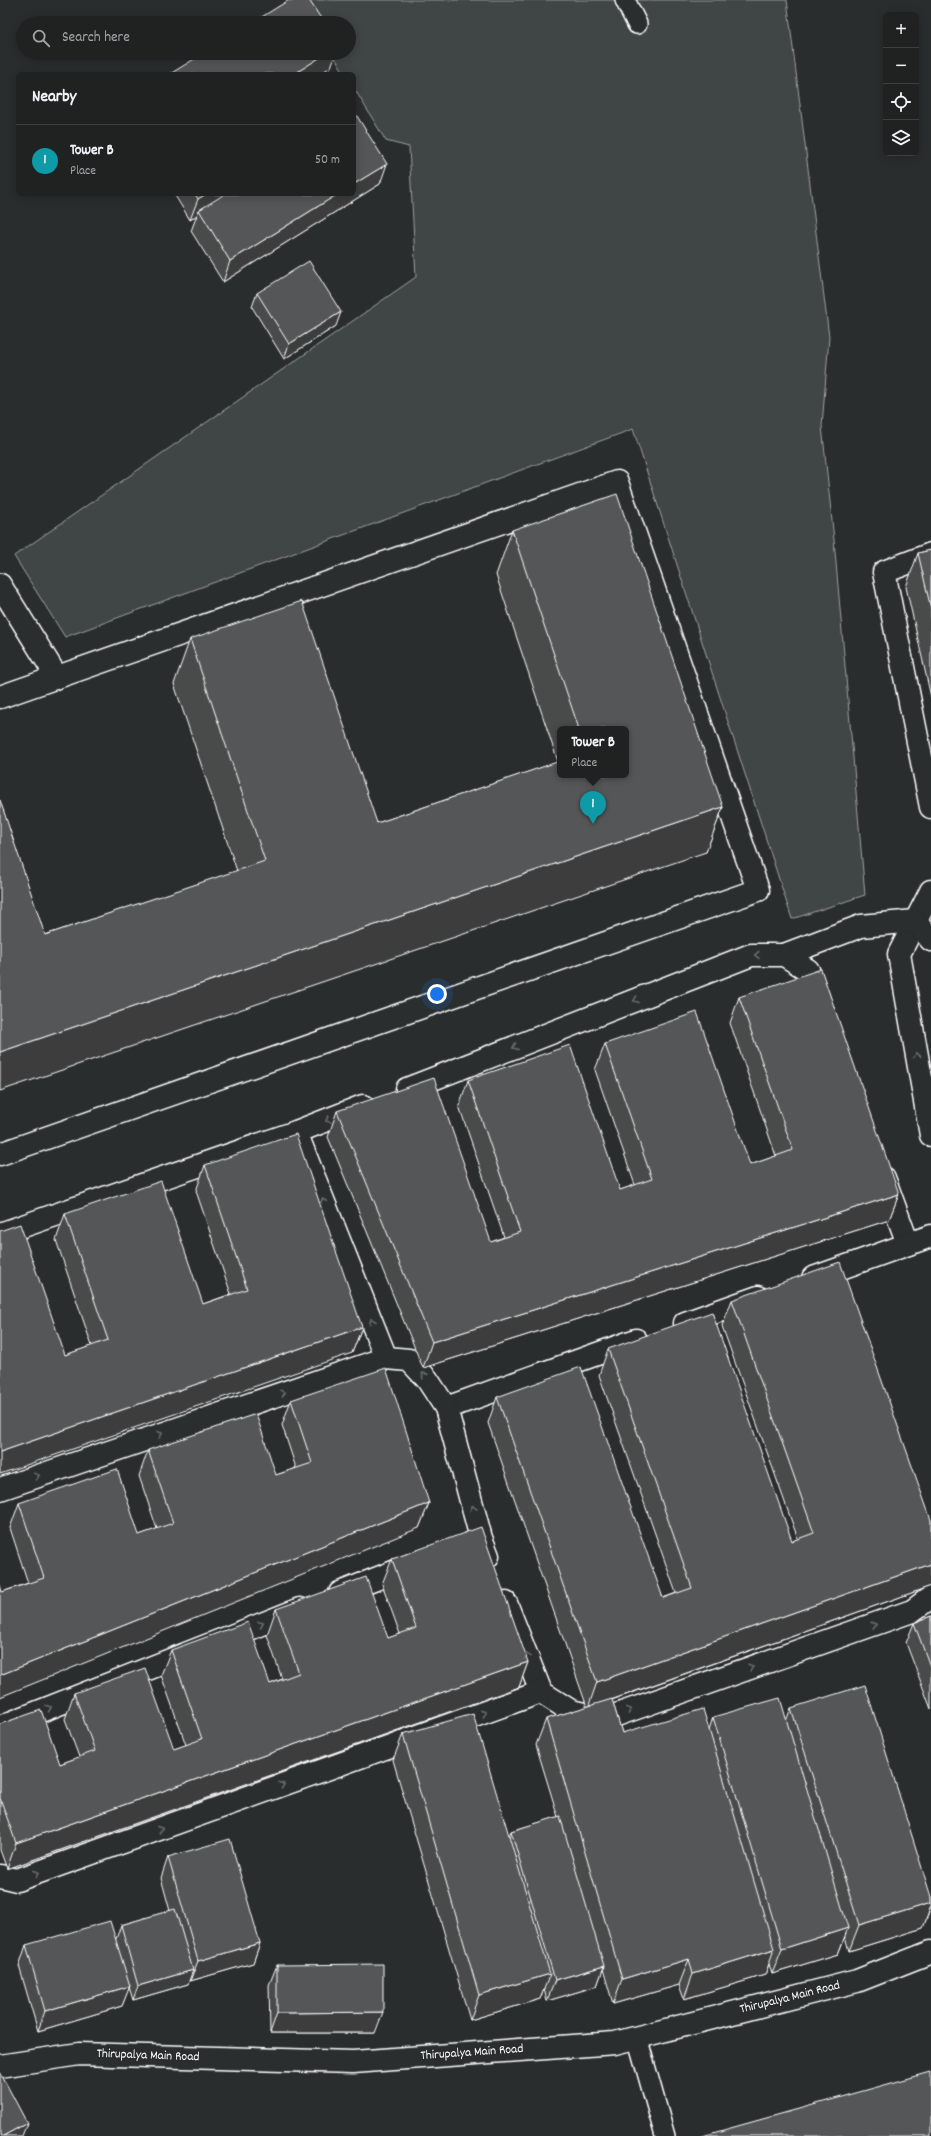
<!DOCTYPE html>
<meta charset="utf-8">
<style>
:root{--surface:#202222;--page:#2d2f2f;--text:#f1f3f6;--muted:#a2a4a5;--line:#3d3f40;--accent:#ffd166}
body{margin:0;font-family:Dekko,sans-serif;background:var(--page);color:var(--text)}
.controls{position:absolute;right:12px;top:12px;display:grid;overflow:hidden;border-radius:6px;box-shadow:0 2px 10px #0003}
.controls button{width:36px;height:36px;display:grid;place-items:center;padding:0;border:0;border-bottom:1px solid var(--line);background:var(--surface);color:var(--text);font:20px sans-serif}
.you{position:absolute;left:437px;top:994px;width:14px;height:14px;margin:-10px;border:3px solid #fff;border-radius:50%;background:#1a73e8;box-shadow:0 0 0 6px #1a73e833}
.badge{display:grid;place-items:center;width:26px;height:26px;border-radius:50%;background:var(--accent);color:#fff;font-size:13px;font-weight:700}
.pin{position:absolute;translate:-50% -33px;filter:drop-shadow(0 1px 2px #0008)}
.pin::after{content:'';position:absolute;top:21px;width:14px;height:12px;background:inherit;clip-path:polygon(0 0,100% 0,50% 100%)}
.popup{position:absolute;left:557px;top:726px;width:72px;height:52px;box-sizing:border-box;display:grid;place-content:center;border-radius:6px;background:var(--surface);filter:drop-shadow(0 1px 3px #0005);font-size:13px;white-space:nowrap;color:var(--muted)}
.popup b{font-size:15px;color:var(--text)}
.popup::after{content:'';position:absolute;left:50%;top:100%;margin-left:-8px;border:8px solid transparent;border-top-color:var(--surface)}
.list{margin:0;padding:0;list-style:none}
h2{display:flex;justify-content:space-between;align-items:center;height:52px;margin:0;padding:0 16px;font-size:17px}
h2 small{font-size:13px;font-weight:400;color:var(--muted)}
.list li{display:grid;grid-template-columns:26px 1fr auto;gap:12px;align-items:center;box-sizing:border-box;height:72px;padding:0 16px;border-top:1px solid var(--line)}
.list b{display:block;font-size:15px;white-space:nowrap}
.list p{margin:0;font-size:13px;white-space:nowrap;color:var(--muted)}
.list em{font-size:13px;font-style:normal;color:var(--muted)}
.icon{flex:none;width:22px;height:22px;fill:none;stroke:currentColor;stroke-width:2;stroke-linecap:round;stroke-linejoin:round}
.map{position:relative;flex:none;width:931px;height:2136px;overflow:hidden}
.search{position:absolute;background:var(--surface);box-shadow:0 2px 10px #0003;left:16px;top:16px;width:340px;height:44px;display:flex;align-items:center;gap:10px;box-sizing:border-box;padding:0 14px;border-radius:22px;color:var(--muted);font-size:15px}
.panel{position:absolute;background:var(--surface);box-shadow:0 2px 10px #0003;left:16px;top:72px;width:340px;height:124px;border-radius:6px}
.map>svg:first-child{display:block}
.green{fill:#414445;stroke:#a0a2a2}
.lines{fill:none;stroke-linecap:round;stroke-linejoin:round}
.lane-casing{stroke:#fff;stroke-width:22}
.street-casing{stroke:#fff;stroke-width:25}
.secondary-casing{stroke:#fff;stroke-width:25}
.lane{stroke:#2a2d2e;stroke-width:19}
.street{stroke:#2a2d2e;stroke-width:22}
.secondary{stroke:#2a2d2e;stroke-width:22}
.wall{fill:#494b4c;stroke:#fff;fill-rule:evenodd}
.shaded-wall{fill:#3c3d3e;stroke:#fff}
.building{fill:#555758;stroke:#fff}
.oneway{stroke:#6a6c6d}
.labels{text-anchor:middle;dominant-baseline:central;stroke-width:3;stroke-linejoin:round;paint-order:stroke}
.street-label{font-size:13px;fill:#fff;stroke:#2a2d2e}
</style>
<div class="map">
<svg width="931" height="2136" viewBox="0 0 931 2136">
<rect width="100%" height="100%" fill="#2a2d2e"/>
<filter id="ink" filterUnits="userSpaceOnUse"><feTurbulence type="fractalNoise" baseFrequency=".025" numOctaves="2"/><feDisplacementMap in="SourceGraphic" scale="8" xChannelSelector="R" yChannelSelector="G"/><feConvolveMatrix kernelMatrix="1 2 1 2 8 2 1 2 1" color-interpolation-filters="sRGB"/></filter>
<g filter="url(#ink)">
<path class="green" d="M300,0H787L829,337L822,426L834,540L865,895L792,919L633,429L65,637L14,556L416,277L409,147L386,141L354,88V74H345L332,53H349V23H314Z"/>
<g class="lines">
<defs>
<g id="lane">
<path d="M625,0L637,24"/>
<path d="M637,2037L665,2136"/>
</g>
<g id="street">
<path d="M931,554L884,572L931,807"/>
<path d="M0,585L57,677"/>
<path d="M0,697L617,482L758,890L0,1154"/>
<path d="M931,891L899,954L931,1135"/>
<path d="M915,921L931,940"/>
<path d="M784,955L861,926L915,921"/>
<path d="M407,1089L751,955H784L808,970L819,1001"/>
<path d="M296,1132L386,1358"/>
<path d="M884,1178L908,1244"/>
<path d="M0,1234L296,1132L363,1106"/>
<path d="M813,1278L931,1236"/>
<path d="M685,1323L758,1297"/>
<path d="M446,1408L636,1340"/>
<path d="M0,1489L386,1358L409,1360L427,1379L446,1408L481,1538L488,1556"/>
<path d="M340,1593L414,1564"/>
<path d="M506,1603L541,1692L571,1711L605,1719L912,1611L931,1597"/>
<path d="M0,1727L300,1609"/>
<path d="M0,1876L17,1880L541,1692"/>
</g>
<path id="secondary" d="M0,2066L79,2054L353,2062L615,2043L857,1981L931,1952"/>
</defs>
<use href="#lane" class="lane-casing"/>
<use href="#street" class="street-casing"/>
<use href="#secondary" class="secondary-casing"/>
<use href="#lane" class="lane"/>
<use href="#street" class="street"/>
<use href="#secondary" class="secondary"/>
</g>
<g class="wall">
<path d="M380,184L223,282L191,231L197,215L190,220L174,194H354Z"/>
<path d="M257,293L336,326L284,359L252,307Z"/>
<path d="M512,530L723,807L706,852L45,935L237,871L174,684L190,639L377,823L558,762L496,575ZM560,729H626L560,775Z"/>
<path d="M931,550V697L906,587L918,553Z"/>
<path d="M739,997L899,1194L889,1220L423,1368L328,1137L337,1111L491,1242L504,1237L459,1106L468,1080L620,1190L635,1185L595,1070L605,1044L750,1165L776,1156L730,1023Z"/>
<path d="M205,1165L362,1327L352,1353L65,1355L92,1346L56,1240L65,1214L203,1304L231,1294L196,1191Z"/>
<path d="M732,1300L931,1520V1586L612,1700L622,1733L709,1730L713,1717L786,1721L791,1708L931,1897V1906L923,1928L849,1951L845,1937L838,1954L772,1974L769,1964L765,1975L684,1999L679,1985L613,2004L603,1969L597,1986L547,2001L544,1989L540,1999L470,2020L393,1760L403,1734L509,1836L511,1831L558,1817L536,1745L546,1719L587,1707L488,1423L497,1397L663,1598L676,1593L599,1375L608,1349L792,1541L798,1539L722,1326Z"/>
<path d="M291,1400L429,1503L419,1528L2,1592L28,1583L10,1528L19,1503L139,1535L157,1529L139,1476L148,1450L276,1475L296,1468L282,1425Z"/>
<path d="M392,1559L528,1662L519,1687L7,1869L0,1850V1724L60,1764L79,1757L65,1719L74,1693L174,1749L186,1745L161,1675L171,1650L270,1684L282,1679L267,1635L276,1609L388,1638L400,1634L382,1584Z"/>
<path d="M931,1616V1709L906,1643L914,1623Z"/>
<path d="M168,1857L260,1943L253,1963L190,1981V1979L188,1984L133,2000L129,1987L122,2006L38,2031L19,1966L26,1945L116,1939L121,1925L170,1911L161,1878Z"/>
<path d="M277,1965L375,2033H270L269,1985Z"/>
</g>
<g class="shaded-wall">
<path d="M327,53H336L331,67L319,74H294Z"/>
<path d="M387,164L380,184L223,282L230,261L338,194H354V184Z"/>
<path d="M206,194H231L199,210L197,215L190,220L198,199Z"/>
<path d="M341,312L336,326L284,359L289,344Z"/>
<path d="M723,807L706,852L0,1091V1052Z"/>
<path d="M899,1194L889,1220L423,1368L432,1342Z"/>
<path d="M362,1327L352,1353L0,1474V1452Z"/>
<path d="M429,1503L419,1528L0,1697V1675Z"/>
<path d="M931,1564V1586L588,1708L597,1682Z"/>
<path d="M528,1662L519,1687L7,1869L16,1843Z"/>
<path d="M931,1903V1906L923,1928L849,1951L859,1925Z"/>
<path d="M848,1928L838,1954L772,1974L782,1949Z"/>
<path d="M260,1943L253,1963L190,1981L198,1961Z"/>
<path d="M774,1949L765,1975L684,1999L693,1974Z"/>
<path d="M689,1959L679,1985L613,2004L622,1979Z"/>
<path d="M604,1966L597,1986L547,2001L555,1980Z"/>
<path d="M193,1970L188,1984L133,2000L138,1986Z"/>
<path d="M550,1974L540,1999L470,2020L479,1995Z"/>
<path d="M130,1986L122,2006L38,2031L45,2011Z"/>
<path d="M383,2012L375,2033H270L277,2013Z"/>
<path d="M27,2123L22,2136H3Z"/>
</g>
<g class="building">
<path d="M289,0H309L324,23H252Z"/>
<path d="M204,53H327L294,74H170Z"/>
<path d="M354,113H355L387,164L354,184Z"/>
<path d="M195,194H206L198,199Z"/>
<path d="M225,194H338L230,261L199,210Z"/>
<path d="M309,261L341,312L289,344L257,293Z"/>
<path d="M617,494L723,807L0,1052V800L45,935L265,861L190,639L302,601L377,823L560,761V775H626V729H579L512,530Z"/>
<path d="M931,550V609L918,553Z"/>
<path d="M821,969L899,1194L432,1342L337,1111L434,1078L491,1242L520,1232L468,1080L570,1045L620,1190L652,1179L605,1044L697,1012L750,1165L793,1150L739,997Z"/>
<path d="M296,1134L362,1327L0,1452V1231L20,1224L65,1355L108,1340L65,1214L161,1181L203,1304L247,1289L205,1165Z"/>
<path d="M840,1262L931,1520V1564L597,1682L497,1397L581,1367L663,1598L692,1588L608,1349L712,1312L792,1541L814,1533L732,1300Z"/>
<path d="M386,1368L429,1503L0,1675V1585L2,1592L44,1578L19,1503L117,1469L139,1535L173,1523L148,1450L256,1414L276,1475L312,1463L291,1400Z"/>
<path d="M481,1527L528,1662L16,1843L0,1798V1724L41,1710L60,1764L95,1751L74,1693L145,1668L174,1749L202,1739L171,1650L248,1622L270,1684L299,1673L276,1609L366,1577L388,1638L416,1628L392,1559Z"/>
<path d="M931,1616V1669L914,1623Z"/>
<path d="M865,1685L931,1897V1903L859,1925L791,1708Z"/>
<path d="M780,1698L848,1928L782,1949L713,1717Z"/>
<path d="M612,1699L622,1733L703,1709L774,1949L693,1974L689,1959L622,1979L546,1719Z"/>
<path d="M473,1714L550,1974L479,1995L403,1734Z"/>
<path d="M560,1816L604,1966L555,1980L511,1831Z"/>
<path d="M230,1839L260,1943L198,1961L168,1857Z"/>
<path d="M175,1909L193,1970L138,1986L121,1925Z"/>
<path d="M110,1921L130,1986L45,2011L26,1945Z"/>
<path d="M383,1964V2012L277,2013V1965Z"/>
<path d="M0,2072L27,2123L3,2136H0Z"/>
<path d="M931,2072V2136H702Z"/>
</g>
<defs><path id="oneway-chevron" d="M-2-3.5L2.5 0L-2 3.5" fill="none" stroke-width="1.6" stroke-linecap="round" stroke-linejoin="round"/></defs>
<g class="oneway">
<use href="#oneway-chevron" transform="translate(757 955) rotate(178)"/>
<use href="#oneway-chevron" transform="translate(636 1000) rotate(159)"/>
<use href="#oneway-chevron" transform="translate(515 1047) rotate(159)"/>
<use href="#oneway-chevron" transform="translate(917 1055) rotate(-100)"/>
<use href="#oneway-chevron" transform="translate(328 1120) rotate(159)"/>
<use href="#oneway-chevron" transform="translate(323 1201) rotate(-112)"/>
<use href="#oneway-chevron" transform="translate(372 1321) rotate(-112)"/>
<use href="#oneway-chevron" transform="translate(424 1375) rotate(-132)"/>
<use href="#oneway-chevron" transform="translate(283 1393) rotate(-19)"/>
<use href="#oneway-chevron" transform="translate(160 1434) rotate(-19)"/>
<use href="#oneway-chevron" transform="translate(37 1476) rotate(-19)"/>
<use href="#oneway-chevron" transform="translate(473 1508) rotate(-105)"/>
<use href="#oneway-chevron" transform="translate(261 1624) rotate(-22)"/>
<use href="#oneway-chevron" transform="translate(874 1625) rotate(-19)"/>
<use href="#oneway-chevron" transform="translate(527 1656) rotate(-111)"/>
<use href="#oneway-chevron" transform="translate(751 1667) rotate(-19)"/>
<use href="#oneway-chevron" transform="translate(49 1708) rotate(-22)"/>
<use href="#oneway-chevron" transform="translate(629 1710) rotate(-20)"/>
<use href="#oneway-chevron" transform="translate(484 1713) rotate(-20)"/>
<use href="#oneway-chevron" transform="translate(282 1785) rotate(-20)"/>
<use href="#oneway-chevron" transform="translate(160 1829) rotate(-20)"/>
<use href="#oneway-chevron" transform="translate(37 1873) rotate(-20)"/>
</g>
</g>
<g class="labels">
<g class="street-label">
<text transform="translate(790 1998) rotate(-14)">Thirupalya Main Road</text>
<text transform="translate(472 2053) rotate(-4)">Thirupalya Main Road</text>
<text transform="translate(148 2056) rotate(2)">Thirupalya Main Road</text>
</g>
</g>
</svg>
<div class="controls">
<button>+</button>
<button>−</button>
<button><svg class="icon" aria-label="locate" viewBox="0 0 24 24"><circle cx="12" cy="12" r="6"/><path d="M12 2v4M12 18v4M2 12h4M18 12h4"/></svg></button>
<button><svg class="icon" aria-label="layers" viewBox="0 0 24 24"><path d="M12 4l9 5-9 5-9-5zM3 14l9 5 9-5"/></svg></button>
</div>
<div class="you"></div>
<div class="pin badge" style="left:593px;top:824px;background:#0f9aa8">1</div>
<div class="popup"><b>Tower B</b>Place</div>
<div class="search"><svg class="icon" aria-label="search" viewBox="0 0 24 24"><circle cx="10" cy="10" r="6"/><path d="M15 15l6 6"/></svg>Search here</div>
<section class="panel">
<h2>Nearby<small></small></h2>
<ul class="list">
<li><span class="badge" style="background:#0f9aa8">1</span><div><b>Tower B</b><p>Place</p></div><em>50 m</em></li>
</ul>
</section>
</div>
